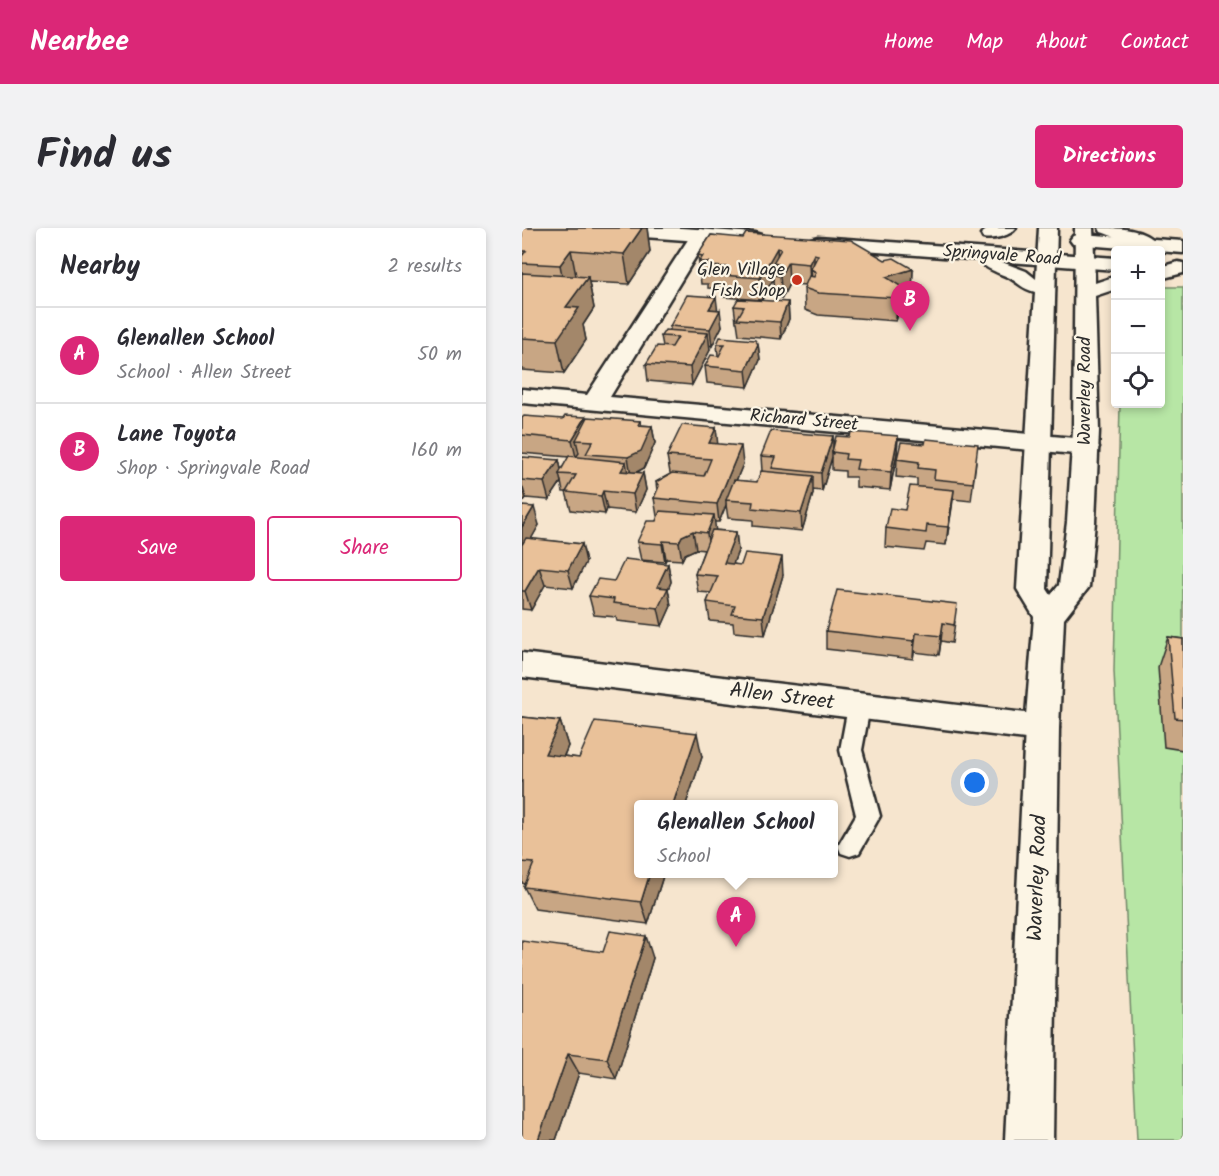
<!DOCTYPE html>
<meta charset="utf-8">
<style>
:root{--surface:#fff;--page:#f2f2f3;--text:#2b2b33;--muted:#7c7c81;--line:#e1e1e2;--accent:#db2777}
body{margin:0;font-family:Kalam,sans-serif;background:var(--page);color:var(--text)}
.controls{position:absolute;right:18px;top:18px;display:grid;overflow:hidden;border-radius:6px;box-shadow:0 3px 9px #0003}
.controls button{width:54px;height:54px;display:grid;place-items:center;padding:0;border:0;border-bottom:2px solid var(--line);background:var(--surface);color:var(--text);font:30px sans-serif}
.you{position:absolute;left:453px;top:555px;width:21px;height:21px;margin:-15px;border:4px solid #fff;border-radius:50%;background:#1a73e8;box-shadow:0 0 0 9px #1a73e833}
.badge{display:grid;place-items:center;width:39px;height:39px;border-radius:50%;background:var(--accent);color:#fff;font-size:20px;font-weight:700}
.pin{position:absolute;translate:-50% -50px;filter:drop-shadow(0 2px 3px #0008)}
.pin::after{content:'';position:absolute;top:32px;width:21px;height:18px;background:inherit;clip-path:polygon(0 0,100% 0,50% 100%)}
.popup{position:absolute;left:112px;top:572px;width:204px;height:78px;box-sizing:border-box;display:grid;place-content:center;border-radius:6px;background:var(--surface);filter:drop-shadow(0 2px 4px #0005);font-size:20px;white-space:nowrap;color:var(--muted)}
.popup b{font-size:22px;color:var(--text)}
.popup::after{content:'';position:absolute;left:50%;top:100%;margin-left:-12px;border:12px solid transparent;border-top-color:var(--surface)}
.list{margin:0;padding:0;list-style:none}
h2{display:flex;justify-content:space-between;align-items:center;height:78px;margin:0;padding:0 24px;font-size:26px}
h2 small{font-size:20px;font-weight:400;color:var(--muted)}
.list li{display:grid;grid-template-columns:39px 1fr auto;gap:18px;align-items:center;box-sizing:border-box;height:96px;padding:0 24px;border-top:2px solid var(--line)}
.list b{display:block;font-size:22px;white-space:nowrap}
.list p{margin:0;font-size:20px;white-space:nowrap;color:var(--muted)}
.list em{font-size:20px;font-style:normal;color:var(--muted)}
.actions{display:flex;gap:12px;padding:18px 24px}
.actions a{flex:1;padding:14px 0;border:2px solid var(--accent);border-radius:6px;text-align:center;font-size:21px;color:var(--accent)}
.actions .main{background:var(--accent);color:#fff}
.icon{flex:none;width:33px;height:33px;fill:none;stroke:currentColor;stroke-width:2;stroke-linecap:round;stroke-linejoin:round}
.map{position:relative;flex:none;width:661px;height:912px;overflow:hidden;border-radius:6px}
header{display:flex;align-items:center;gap:36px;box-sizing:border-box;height:84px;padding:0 30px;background:var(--accent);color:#fff}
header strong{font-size:28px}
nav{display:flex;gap:33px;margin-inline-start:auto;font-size:21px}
.intro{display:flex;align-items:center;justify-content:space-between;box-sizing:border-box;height:144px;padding:0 36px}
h1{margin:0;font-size:42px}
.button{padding:15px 27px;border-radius:6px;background:var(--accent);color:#fff;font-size:21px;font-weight:700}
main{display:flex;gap:36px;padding:0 36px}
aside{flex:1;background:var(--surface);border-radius:6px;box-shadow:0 3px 9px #0003}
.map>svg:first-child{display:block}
.green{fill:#b7e6a5;stroke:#718868;stroke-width:1.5}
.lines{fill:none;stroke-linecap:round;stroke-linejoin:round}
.lane-casing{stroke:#2b2b2b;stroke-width:5}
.street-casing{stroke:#2b2b2b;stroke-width:5}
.primary-casing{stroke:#2b2b2b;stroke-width:5}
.highway-casing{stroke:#2b2b2b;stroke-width:5}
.lane{fill:#fcf5e5;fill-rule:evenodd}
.street{fill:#fcf5e5;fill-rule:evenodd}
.primary{fill:#fcf5e5;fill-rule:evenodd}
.highway{fill:#fcf5e5;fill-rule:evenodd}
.wall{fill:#c8a684;stroke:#2b2b2b;stroke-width:1.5}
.shaded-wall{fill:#a3876b;stroke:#2b2b2b;stroke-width:1.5}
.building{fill:#e9c199;stroke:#2b2b2b;stroke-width:1.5}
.poi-dot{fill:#c8321e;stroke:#fcf5e5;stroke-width:2}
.labels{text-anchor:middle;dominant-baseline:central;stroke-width:4.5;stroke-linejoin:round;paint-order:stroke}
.far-street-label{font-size:18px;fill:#2b2b2b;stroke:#fcf5e5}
.far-poi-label{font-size:18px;fill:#2b2b2b;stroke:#fcf5e5;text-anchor:end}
.street-label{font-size:21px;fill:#2b2b2b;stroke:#fcf5e5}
</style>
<header>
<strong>Nearbee</strong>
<nav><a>Home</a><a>Map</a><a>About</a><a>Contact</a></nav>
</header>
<div class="intro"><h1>Find us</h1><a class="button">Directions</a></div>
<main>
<aside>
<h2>Nearby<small>2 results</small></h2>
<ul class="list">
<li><span class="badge">A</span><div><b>Glenallen School</b><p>School · Allen Street</p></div><em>50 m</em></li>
<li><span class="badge">B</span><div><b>Lane Toyota</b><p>Shop · Springvale Road</p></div><em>160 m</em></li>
</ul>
<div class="actions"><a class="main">Save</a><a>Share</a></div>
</aside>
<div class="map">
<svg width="661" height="912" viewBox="0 0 661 912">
<rect width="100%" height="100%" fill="#f6e5ce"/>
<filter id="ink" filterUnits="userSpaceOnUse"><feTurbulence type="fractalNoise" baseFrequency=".0167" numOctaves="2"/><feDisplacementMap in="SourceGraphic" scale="12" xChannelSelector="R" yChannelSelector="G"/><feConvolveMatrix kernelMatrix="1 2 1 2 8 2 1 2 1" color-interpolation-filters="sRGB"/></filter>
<g filter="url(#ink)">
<path class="green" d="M639,59H661V912H615L592,443L598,176H638Z"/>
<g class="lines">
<defs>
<path id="lane" d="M337,471L345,473L348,479L340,522L358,588L337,625L328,628L319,625L316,618L334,587L318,522L326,479L329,473Z"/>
<g id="street">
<path d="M178,1L185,3L187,7L88,169L564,211L573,214L577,219L573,224L564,227L0,175V161L65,167L169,7L171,3Z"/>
<path d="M0,425L520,487L532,491L537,500L532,509L520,513L0,449Z"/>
</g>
<g id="primary">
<path d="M467,0H494C488,8 471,12 461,10L459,6Z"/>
<path d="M517,0H535L525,361L529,367L537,357L545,294L551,203L553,0H571L573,55L594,48V61L573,68L577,203L573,294L567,359L542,391L537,500L531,912H483L503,500L512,389L495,361L513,64C499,60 498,56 488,50C473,43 462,41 452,27L455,23H469L480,34L504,43L514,51Z"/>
<path d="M577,0C597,0 621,0 635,16L632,20C622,22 592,8 579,4Z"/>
<path d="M656,34L661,35V45L638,51V39Z"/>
</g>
<g id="highway">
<path d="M71,0H159L233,5L240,7L242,11L240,15L233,17L80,6L73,4Z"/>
<path d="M558,6L661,13V25L551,16L548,12L551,8Z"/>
<path d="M296,9L594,30V42L289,19L286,15L289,11Z"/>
</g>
</defs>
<use href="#lane" class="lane-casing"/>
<use href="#street" class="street-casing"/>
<use href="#primary" class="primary-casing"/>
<use href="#highway" class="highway-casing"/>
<use href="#lane" class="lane"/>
<use href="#street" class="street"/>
<use href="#primary" class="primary"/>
<use href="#highway" class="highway"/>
</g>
<g class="wall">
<path d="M0,0H125L128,24L107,56L67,54L72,80L61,97L64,112L42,145L0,142Z"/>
<path d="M189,7L363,32L391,41L390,63L383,65L382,83L376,86L374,93L296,87L283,82L282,60L284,57L267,56L260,70L252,69L251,51L240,72L202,69V61L186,60V56H179L176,27Z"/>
<path d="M266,74L267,91L259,111L217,107L215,94H214L212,78Z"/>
<path d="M195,81L200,98L190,118L187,117L188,122L170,157L126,153L124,136L141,118L139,108L148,102V98Z"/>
<path d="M195,116H236L238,132L226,159L185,155L183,138L196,128Z"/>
<path d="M0,190L64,193H118L119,197L130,198L133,215L122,240L115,244L121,245L124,262L114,284L85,281L83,286L49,282L44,264H41L39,254L27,272L4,270L0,275V231L37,232L39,242L47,229L0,225Z"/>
<path d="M194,200L195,216L221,236L214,253L235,254L240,243L239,228L311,208V220L328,209L376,208L375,225L368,262L334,259V249H323V243L310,242V229L300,263L291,262V266L280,303L231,298V292L206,290L204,277L197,294H192L193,302L214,304L216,323L211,336L261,347L243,407L212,404L211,395L188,393L185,374L189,365L176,364L173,346L182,322L174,321L163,326L160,332L144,331L143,334L119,332L115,314L134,293L136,288H135L132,270L135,263L134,254L149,246L148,245L145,228Z"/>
<path d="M375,231L454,234L449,273L431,271L424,317L404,315L402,323L363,319L364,300L383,282L395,258V251L374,249Z"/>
<path d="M0,278L17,297L9,311L60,316L64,334L51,360L23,357L9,382L0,381Z"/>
<path d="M146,336L149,354L146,361L149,378L140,398L95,393L94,389L72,387L67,368L92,353Z"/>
<path d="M433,394L430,415L419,413L417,427L392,424L391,431L304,421V403Z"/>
<path d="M646,409L661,411V522L642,519L636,439Z"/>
<path d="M0,489L38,493L46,518L42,528L57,530L180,529L164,576H117V645H142L126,696L13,681L2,659L3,656L0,655Z"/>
<path d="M81,724L131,730L94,851L57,845L34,912H0Z"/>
</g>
<g class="shaded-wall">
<path d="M120,0H125L128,24L107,56L102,26Z"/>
<path d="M255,20L256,36L251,35V51L240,72L238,50Z"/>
<path d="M49,22L55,53L44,68L38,37Z"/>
<path d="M292,26V43L289,41L290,53L288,58L287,36Z"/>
<path d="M266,34L267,56L260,70L258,48Z"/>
<path d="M391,41L390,63L383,65L382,83L376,86L374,93L375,70L364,49Z"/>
<path d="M66,49L72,80L61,97L64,112L42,145L35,112L44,79Z"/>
<path d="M194,69L196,85L187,81Z"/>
<path d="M266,74L267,91L259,111L258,94Z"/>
<path d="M198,82L200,98L190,118L188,101Z"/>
<path d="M186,105L188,122L170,157L168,139Z"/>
<path d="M236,116L238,132L226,159L224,142Z"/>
<path d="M64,189L67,207L54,212L57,225L54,229L50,212Z"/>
<path d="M130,198L133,215L122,240L109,247L106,229Z"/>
<path d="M194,200L196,218L187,215Z"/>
<path d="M311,208V225L310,224V229L300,263L299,245Z"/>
<path d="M376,208L375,225L368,262L369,244Z"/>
<path d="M219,218L221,236L206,272H204V277L197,294L195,276Z"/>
<path d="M37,232L40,246H37L39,254L27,272L22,254Z"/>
<path d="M104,234L107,251L99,243Z"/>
<path d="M121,245L124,262L114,284L111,266Z"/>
<path d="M291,248V266L280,303L279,285Z"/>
<path d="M0,257L4,270L0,275Z"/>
<path d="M432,262L430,280L424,317L426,299Z"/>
<path d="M81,263L85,281L83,286L79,268Z"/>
<path d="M12,279L17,297L0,327V299Z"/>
<path d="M192,287L194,305L187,323L185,305Z"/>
<path d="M171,303L174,321L163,326L160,332L157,314L160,308Z"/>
<path d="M214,304L216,323L204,353L202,335Z"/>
<path d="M141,313L144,331L143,334L140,316Z"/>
<path d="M60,316L64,334L51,360L46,342Z"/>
<path d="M260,329L261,347L243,407L241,389Z"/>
<path d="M146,336L149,354L146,361L149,378L140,398L136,380L135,359Z"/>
<path d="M17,339L23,357L9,382L3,363Z"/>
<path d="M421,395L419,413L417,427L419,408Z"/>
<path d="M394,405L392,424L391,431L392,413Z"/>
<path d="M38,493L46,518L32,550L23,526Z"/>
<path d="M175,505L180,529L164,576H151Z"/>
<path d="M128,645H142L126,696L119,674Z"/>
<path d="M124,708L131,730L94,851L85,831Z"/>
<path d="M46,826L57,845L34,912H16Z"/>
</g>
<g class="building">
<path d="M0,0H120L102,26L49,22L38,37L0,35V28L4,23H0Z"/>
<path d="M224,5L329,12L363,32L372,30L391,41L364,49L383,61L377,63L375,70L296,65L282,60L287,48L292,49L294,44L289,41L296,27L292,26L287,36L266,34L258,48L251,47L256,36L251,35L259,21L255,20L238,50L200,47L204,39L184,38L186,34H177L181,28L176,27L189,7L221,10Z"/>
<path d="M0,45L66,49L44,79L57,80L35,112L0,110Z"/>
<path d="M165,67L194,69L187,81L198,82L188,101L148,98Z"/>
<path d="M216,71L266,74L258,94L215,91L222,79L212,78Z"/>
<path d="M143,102L186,105L168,139L124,136L135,118L150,119L156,109L139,108Z"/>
<path d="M198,109L233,112L236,116L224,142L183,138L189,127L197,128L203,116H195Z"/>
<path d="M2,188L41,191L43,188L64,189L50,212L0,207V190Z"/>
<path d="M66,189L118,193L116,197L130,198L119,223L106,229L64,226L71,213L54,212Z"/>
<path d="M160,197L194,200L187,215L219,218L195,276L132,270L137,258L134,254L150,245L182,248L189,231L145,228Z"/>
<path d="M249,203L311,208L299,245L250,240L254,229L239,228Z"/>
<path d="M329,204L376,208L369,244L334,241L336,232L323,231L324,226L310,224L314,208L328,209Z"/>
<path d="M404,211L456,216L451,255L412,251L413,242L396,240L397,234L375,231L379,214L403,216Z"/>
<path d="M47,228L104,234L99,243L121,245L111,266L81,263L79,268L44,264L54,247L37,246Z"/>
<path d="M1,229L37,232L22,254L0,252V231Z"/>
<path d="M239,243L291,248L279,285L230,280L231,274L204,272L212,252L235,254Z"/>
<path d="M388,258L432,262L426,299L405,297L404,305L364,300L368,280L383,282Z"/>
<path d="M0,278L12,279L0,299Z"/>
<path d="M138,283L192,287L185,305L171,303L160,308L157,314L141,313L140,316L115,314L125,293H134Z"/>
<path d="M190,302L214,304L202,335L219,337L223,325L260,329L241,389L210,386L213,378L185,374L196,348L173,346Z"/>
<path d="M4,310L60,316L46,342L17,339L3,363H0V317Z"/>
<path d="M103,331L146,336L135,359L146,360L136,380L91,375L92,371L67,368L76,351L92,353Z"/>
<path d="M315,362L435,376L432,397L421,395L419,408L394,405L392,413L304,403Z"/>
<path d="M646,409L661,411V491L653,490Z"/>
<path d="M0,489L38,493L23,526L57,530L73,493L175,505L151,576H117V645H128L119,674L2,659L12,635L0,634Z"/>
<path d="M88,703L124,708L85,831L46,826L16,912H0V713L81,724Z"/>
</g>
</g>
<circle class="poi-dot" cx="275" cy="52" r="6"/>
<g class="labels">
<g class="far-street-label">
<text transform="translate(480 28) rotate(4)">Springvale Road</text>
<text transform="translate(563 163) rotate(-90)">Waverley Road</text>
<text transform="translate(282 193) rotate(5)">Richard Street</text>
</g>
<g class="far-poi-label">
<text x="263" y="42">Glen Village<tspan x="263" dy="21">Fish Shop</tspan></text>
</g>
<g class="street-label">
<text transform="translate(260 469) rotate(7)">Allen Street</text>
<text transform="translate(516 650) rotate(-88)">Waverley Road</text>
</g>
</g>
</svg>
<div class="controls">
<button>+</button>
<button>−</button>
<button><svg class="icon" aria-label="locate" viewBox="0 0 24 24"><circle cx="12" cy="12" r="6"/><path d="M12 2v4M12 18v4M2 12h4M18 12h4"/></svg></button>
</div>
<div class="you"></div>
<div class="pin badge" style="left:214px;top:719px">A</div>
<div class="popup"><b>Glenallen School</b>School</div>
<div class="pin badge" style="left:388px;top:103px">B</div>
</div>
</main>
